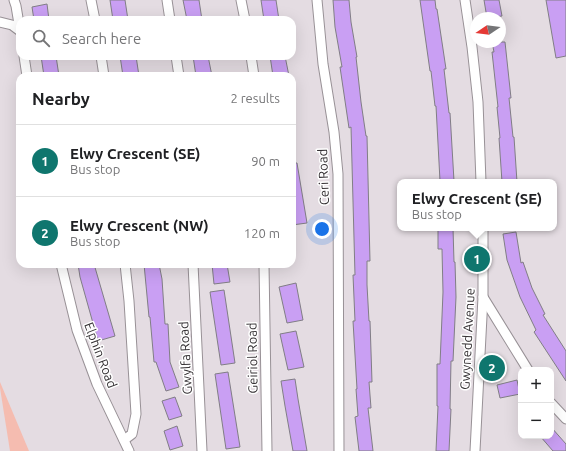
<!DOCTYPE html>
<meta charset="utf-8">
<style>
:root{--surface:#fff;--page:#f6f6f6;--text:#202124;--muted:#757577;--line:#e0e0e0;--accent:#0f766e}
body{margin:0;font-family:Ubuntu,sans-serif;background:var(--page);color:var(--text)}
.controls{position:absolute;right:12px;bottom:12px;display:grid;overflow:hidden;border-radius:8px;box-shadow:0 4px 16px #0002}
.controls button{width:36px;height:36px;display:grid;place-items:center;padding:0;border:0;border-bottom:1px solid var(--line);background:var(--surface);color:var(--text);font:20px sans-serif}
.compass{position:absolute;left:470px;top:12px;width:36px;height:36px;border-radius:50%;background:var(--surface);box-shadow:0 4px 16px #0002;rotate:257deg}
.you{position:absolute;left:322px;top:229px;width:14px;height:14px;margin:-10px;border:3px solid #fff;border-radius:50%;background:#1a73e8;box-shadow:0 0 0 6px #1a73e833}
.badge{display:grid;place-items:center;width:26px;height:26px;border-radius:50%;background:var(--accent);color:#fff;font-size:13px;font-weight:700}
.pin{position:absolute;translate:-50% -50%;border:2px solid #fff;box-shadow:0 1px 4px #0006}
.popup{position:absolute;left:397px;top:179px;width:160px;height:52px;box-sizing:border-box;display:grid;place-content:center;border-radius:8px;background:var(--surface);filter:drop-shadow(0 1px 3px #0005);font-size:13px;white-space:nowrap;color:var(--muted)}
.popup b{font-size:15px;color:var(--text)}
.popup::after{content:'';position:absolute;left:50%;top:100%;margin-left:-8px;border:8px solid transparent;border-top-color:var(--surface)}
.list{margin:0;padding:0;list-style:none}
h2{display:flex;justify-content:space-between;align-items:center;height:52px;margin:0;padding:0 16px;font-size:17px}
h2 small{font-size:13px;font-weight:400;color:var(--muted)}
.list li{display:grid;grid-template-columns:26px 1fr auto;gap:12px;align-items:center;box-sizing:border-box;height:72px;padding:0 16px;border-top:1px solid var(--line)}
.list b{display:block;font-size:15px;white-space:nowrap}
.list p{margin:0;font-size:13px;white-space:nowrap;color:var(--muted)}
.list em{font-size:13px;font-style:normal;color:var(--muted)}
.icon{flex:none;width:22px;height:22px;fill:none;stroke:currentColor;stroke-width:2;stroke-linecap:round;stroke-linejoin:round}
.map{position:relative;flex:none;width:566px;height:451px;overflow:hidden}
.search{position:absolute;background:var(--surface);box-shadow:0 4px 16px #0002;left:16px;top:16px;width:280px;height:44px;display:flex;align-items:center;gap:10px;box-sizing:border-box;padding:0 14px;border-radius:12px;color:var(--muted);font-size:15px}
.panel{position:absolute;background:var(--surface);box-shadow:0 4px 16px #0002;left:16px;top:72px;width:280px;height:196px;border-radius:12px}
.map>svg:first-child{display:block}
.green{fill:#f5bcb0}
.building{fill:#c99ff3;stroke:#817e85}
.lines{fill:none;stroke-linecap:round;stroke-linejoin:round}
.street-casing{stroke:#989196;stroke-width:11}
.street{stroke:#fff;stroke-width:9}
.labels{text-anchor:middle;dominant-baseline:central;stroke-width:3;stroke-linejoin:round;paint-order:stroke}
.street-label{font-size:13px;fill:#353134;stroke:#fff}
</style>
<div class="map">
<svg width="566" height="451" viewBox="0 0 566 451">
<rect width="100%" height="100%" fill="#e4dce2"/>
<path class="green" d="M0,382L29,451H10L0,388Z"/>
<g class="building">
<path d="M110,0H125L128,20H113Z"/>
<path d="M183,0H199L202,20H187Z"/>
<path d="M261,0H276L279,20H264Z"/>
<path d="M333,0H349L351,22L357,57H356L361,102L366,136H367L370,261H367V285L369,321H370L372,382H369L371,408H368L373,451H359L355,417L358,416L356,389H357L353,321H355L353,275H355L351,127L349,128L340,67H342L335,27Z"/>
<path d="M420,0H435L436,9H437L446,69H444L449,113H450L454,181H440L436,106H435L431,71H430Z"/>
<path d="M484,0H499L502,16L487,18Z"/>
<path d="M546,0H566V56L556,58Z"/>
<path d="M47,4L49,20H34L32,7Z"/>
<path d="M492,42H505L511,98H509L513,137H514L517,182H502L499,138H500L497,107H498L492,52H494Z"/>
<path d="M41,56H56L59,76H44Z"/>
<path d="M120,56H136L139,76H123Z"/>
<path d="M193,56H208L212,76H196Z"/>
<path d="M270,56H285L289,76H273Z"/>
<path d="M292,163H297L307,223L292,225Z"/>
<path d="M438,228H453L454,262H455L456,297L453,361H451L450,409H451L449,451H436L438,406H437V364H440L443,292L442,249H438Z"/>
<path d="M516,232L521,263L523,262L532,288L545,314L543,315L566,351V381L534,332L536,330L520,297L507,260L503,234Z"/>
<path d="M78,264H94L115,336L98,341L80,277Z"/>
<path d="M144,264H159L162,279L165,324H168L170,362L179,387L166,391L156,362H154L150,317H149Z"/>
<path d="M212,264H227L230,282L214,284Z"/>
<path d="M296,283L303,320L287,323L279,287Z"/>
<path d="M224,290L235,363L221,365L210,292Z"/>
<path d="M296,331L304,367L288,370L280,334Z"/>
<path d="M228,372L240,447L226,449L215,374Z"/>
<path d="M295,379L298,399L307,451H293L285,406L281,381Z"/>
<path d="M517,380L520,394L500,398L497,385Z"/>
<path d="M175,397L182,416L169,420L162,401Z"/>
<path d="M177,426L183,446L170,450L164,431Z"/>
<path d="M551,427L566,444V451H553L540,436H551Z"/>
</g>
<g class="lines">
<defs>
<g id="street">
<path d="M14,0L16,6L20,30"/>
<path d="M91,0L95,20"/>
<path d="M167,0L170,20"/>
<path d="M241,0L245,20"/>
<path d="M317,0L323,64L334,132L338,174L339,451"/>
<path d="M465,0L472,47L478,102L481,182"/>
<path d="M0,22L12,25L20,31"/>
<path d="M24,56L27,76"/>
<path d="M101,56L104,76"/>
<path d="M176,56L179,76"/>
<path d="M251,56L254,76"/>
<path d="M61,264L77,330L97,384L129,451"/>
<path d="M193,264L202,451"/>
<path d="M264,264L267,451"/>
<path d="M483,297L528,370"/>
<path d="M551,403L566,419"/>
<path d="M124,440L132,434L136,414L129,301L125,264"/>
<path d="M475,451L483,297V228"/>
</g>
</defs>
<use href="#street" class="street-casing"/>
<use href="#street" class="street"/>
</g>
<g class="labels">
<g class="street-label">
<text transform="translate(323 177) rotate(-92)">Ceri Road</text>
<text transform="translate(467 339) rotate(-87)">Gwynedd Avenue</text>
<text transform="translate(101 355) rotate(69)">Elphin Road</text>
<text transform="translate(185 358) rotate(-93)">Gwylfa Road</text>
<text transform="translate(252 358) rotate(-91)">Geiriol Road</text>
</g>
</g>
</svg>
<div class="controls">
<button>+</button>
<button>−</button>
</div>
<svg class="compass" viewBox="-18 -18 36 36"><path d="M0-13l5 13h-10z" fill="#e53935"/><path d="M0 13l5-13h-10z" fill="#757577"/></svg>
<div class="you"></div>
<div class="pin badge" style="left:477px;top:259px">1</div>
<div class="popup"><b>Elwy Crescent (SE)</b>Bus stop</div>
<div class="pin badge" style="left:492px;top:368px">2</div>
<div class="search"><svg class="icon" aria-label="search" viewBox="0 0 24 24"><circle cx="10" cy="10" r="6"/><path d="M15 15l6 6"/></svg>Search here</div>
<section class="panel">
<h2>Nearby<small>2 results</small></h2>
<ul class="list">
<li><span class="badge">1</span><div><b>Elwy Crescent (SE)</b><p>Bus stop</p></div><em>90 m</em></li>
<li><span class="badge">2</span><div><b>Elwy Crescent (NW)</b><p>Bus stop</p></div><em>120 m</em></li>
</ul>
</section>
</div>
